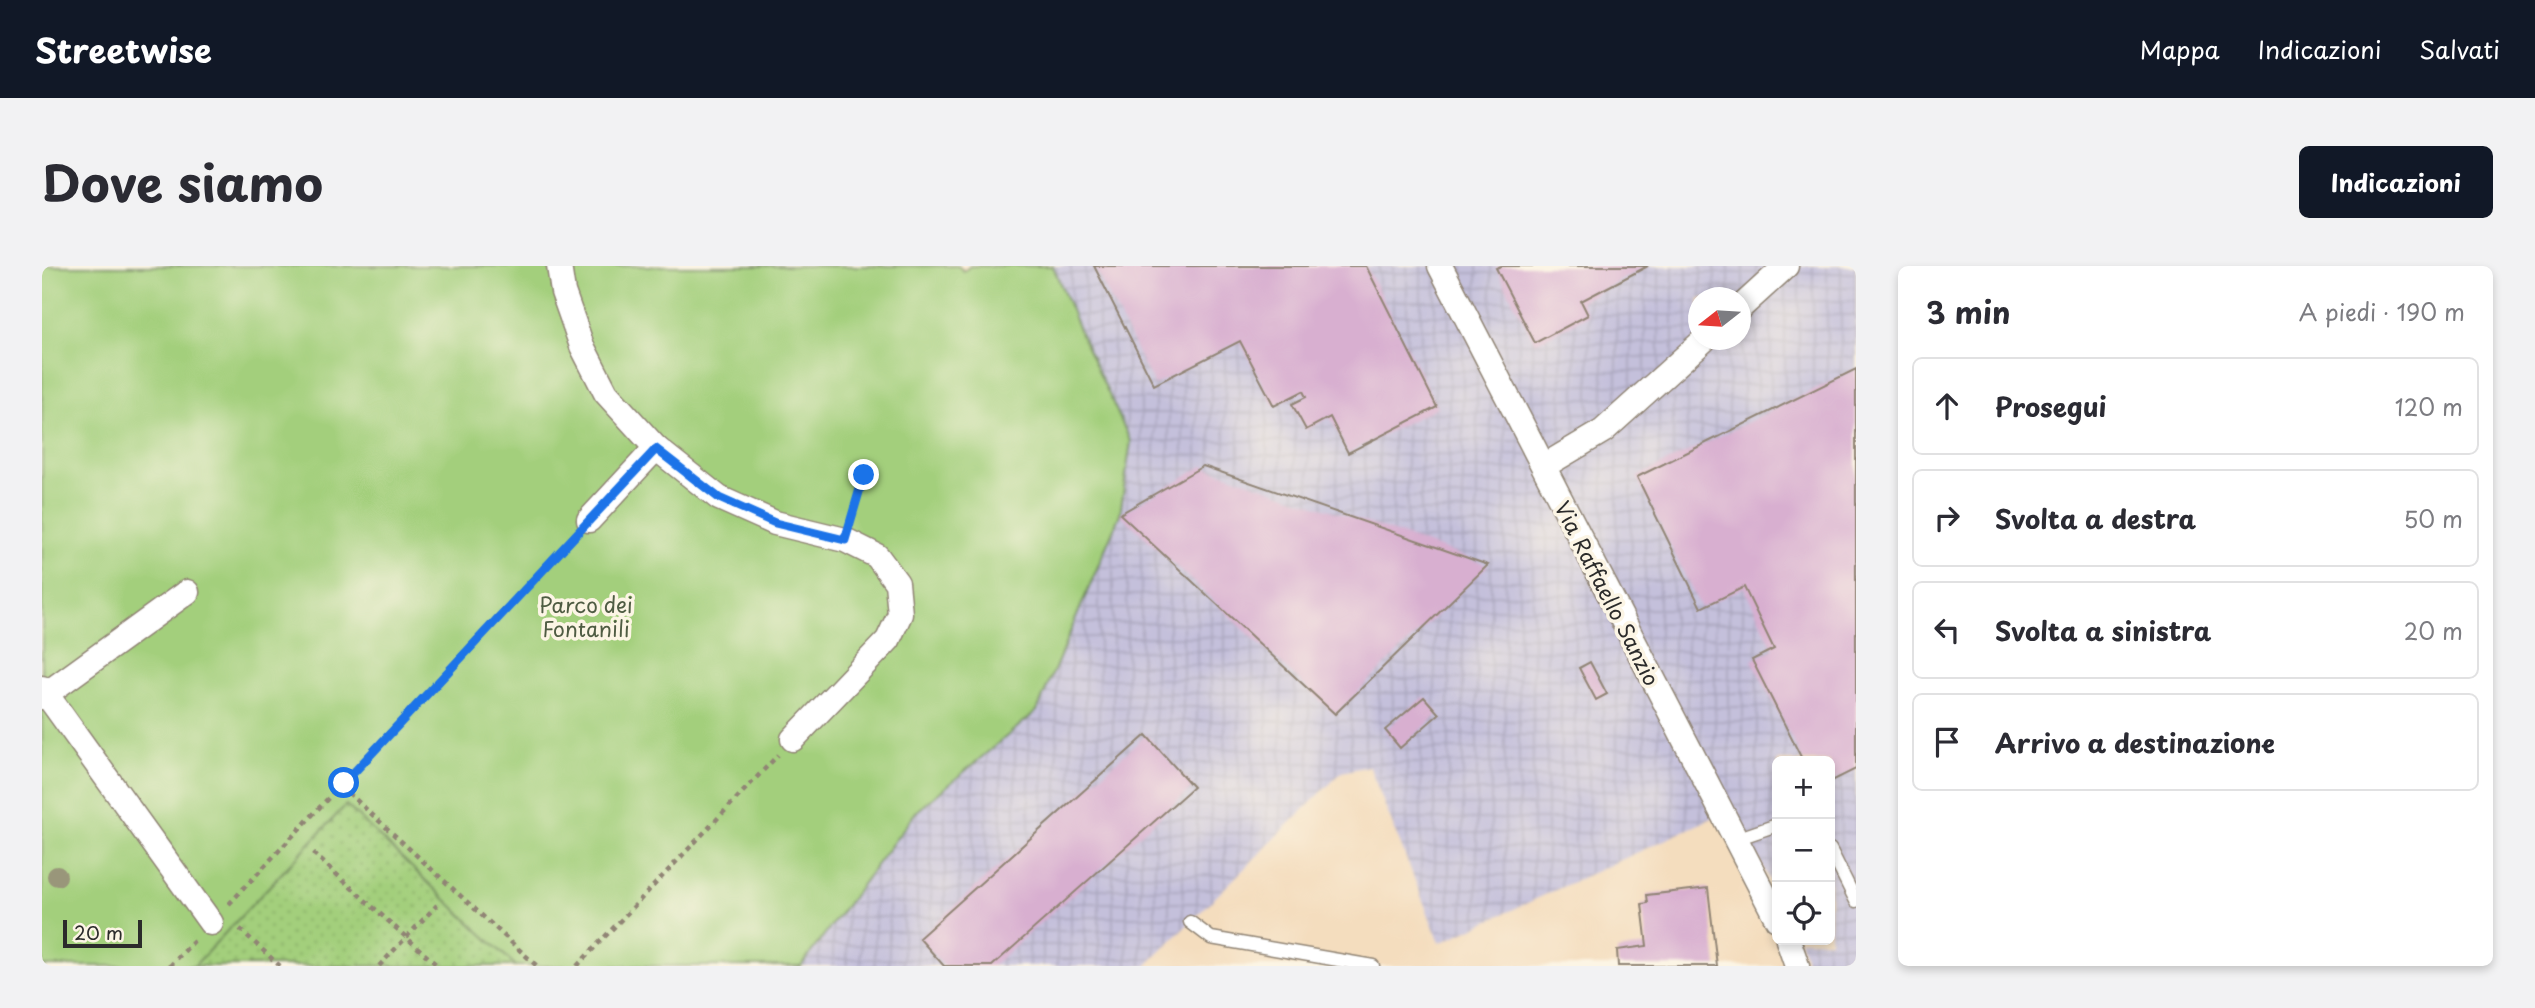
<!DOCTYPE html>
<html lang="it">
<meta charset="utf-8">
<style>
:root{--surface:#fff;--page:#f2f2f3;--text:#2b2b33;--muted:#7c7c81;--line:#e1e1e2;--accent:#111827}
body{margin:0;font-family:"Playpen Sans",sans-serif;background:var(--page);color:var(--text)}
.controls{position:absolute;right:21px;bottom:21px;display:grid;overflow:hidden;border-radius:10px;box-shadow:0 4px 10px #0003}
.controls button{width:63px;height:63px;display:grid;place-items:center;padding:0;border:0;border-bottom:2px solid var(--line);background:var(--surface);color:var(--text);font:35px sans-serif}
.compass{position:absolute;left:1646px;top:21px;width:63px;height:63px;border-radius:50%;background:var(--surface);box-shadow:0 4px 10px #0003;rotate:253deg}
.scale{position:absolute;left:21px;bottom:18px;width:79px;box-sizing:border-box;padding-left:7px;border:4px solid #2b2b2b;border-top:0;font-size:19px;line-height:24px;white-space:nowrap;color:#2b2b2b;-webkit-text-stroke:5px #fcf5e5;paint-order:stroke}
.stop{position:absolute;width:21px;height:21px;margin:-16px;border:5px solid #1a73e8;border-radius:50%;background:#fff}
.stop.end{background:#1a73e8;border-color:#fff;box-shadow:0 2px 7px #0008}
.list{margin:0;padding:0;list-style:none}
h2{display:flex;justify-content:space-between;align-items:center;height:91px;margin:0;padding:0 28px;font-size:30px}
h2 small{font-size:23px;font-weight:400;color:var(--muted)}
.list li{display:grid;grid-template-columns:46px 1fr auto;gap:21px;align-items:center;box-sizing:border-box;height:98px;margin:0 14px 14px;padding:0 14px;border:2px solid var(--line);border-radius:10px}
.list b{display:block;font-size:26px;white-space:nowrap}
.list em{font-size:23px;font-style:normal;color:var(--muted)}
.icon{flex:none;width:38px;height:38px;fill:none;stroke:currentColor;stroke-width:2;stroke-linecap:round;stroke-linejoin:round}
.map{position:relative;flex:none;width:1814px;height:700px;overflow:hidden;border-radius:10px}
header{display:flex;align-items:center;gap:42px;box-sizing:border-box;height:98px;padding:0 35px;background:var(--accent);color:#fff}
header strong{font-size:33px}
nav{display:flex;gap:38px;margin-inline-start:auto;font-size:24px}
.intro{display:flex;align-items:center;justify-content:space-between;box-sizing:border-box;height:168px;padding:0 42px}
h1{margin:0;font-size:49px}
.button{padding:18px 32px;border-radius:10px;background:var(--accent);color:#fff;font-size:24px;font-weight:700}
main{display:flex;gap:42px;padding:0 42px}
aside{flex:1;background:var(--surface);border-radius:10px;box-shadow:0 4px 10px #0003}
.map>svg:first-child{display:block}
.industrial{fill:url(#industrial-grid);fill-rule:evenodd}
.park{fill:#a3cf7c;stroke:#677d54;stroke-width:2}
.garden{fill:url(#garden-dots);stroke:#677d54;stroke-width:2}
.building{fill:#d8afd0}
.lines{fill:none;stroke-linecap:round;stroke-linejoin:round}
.lane-casing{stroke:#908474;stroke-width:15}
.street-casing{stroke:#908474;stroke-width:27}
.path{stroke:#908474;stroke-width:4.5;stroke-dasharray:5 5;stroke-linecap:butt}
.lane{stroke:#fff;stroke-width:12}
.street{stroke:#fff;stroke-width:24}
.tree{fill:#99967a}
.route{stroke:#1a73e8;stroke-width:9}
.labels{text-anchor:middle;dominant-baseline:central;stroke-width:7;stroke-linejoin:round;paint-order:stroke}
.street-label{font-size:21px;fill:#2b2b2b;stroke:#fcf5e5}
.park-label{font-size:21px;fill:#4f5c43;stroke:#fcf5e5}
</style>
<header>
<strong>Streetwise</strong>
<nav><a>Mappa</a><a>Indicazioni</a><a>Salvati</a></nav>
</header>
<div class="intro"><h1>Dove siamo</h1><a class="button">Indicazioni</a></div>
<main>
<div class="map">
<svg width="1814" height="700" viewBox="0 0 1814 700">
<defs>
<pattern id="industrial-grid" width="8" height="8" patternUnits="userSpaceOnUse" patternTransform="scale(1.75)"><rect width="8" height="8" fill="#c4c0db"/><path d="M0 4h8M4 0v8" fill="none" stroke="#a9a5bc"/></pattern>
<pattern id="garden-dots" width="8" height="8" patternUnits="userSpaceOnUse" patternTransform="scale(1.75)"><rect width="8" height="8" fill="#a3cf7c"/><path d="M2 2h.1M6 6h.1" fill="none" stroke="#8cb26b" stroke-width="1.8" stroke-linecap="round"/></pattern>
</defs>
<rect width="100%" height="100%" fill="#fcf5e5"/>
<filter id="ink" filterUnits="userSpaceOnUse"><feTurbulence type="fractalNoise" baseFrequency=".0143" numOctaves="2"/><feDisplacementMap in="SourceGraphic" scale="14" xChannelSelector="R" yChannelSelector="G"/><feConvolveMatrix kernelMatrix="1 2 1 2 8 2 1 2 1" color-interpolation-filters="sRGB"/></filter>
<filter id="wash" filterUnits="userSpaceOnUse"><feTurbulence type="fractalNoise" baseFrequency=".00686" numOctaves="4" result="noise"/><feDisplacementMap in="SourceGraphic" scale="28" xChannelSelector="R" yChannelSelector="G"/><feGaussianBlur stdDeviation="1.57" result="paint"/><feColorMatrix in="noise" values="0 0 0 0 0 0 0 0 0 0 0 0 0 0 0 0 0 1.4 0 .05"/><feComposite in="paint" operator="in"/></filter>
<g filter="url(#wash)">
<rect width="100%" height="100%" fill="#f4ddbe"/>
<path class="industrial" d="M1011,0H1814V700H1765L1758,674H1788V495H1735V629L1690,543L1398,677L1327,500L1300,506L1104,700H759L874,546L995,445L1038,66ZM1657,32H1699V74H1657Z"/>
<path class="park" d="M0,0H916L922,5L928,0H1011L1038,66L1089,176L1078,248L995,445L874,546L759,700H0Z"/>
<path class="garden" d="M304,539L474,700H152Z"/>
<g id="blocks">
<g class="building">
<path d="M1052,0H1324L1395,141L1306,187L1288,151L1264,164L1250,138L1264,131L1261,125L1232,140L1198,75L1112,119Z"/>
<path d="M1459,0H1606L1539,35L1546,49L1493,77L1454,2Z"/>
<path d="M1814,103V503L1788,516V495H1761L1710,394L1732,383L1702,321L1659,342L1595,211Z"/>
<path d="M1161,200L1446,299L1293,448L1078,248Z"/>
<path d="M1548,396L1565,428L1554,434L1537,402Z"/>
<path d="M1382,431L1397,448L1358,482L1343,464Z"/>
<path d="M1104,469L1151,521L950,700H902L877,672Z"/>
<path d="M1666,622L1675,700H1576L1575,684L1605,680L1600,638L1606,637L1605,629Z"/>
</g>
</g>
</g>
<g filter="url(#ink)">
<use href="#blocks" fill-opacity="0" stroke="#908474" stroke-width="2"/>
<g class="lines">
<defs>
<g id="lane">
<path d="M1694,573L1735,559"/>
<path d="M1788,583L1814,635"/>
<path d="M1148,656L1169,672L1331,700"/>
</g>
<g id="street">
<path d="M517,0L521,26L540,80L564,127L614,182L677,232L733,257L803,274L835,290L855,317L858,348L846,374L751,473"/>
<path d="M1398,0L1735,653"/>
<path d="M1699,41L1744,0"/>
<path d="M1502,200L1561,165L1662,74"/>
<path d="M547,254L614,182"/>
<path d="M0,422L169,657"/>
<path d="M0,431L145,326"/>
<path d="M1746,674L1755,700"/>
</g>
</defs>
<use href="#lane" class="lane-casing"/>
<use href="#street" class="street-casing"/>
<g class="path">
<path d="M809,253L822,209"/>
<path d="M299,520L495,700"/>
<path d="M271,587L396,700"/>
<path d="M187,638L530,272"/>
<path d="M198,663L238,700"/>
<path d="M128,700L152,675"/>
<path d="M337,700L395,639"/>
<path d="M535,700L736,489"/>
</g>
<use href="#lane" class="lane"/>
<use href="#street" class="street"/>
</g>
<circle class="tree" cx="15" cy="610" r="10"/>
</g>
<g class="lines" filter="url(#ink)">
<path class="route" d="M302,517L614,183L677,232L733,257L803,274L822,209"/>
</g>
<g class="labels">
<g class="street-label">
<text transform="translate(1566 327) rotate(63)">Via Raffaello Sanzio</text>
</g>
<g class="park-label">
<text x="544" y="338">Parco dei<tspan x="544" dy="24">Fontanili</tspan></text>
</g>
</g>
</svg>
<div class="controls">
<button>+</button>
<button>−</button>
<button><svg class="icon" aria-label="locate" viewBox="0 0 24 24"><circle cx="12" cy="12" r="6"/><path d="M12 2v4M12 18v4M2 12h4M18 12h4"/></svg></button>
</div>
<svg class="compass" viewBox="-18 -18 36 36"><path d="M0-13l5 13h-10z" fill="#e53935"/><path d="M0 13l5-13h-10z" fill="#7c7c81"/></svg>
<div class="scale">20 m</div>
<div class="stop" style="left:302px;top:517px"></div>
<div class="stop end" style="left:822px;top:209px"></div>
</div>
<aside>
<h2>3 min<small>A piedi · 190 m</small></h2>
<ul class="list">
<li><svg class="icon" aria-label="ahead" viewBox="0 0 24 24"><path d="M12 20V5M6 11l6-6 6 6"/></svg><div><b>Prosegui</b></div><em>120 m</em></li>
<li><svg class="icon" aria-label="right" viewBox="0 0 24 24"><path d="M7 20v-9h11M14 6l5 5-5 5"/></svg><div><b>Svolta a destra</b></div><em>50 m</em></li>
<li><svg class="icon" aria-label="left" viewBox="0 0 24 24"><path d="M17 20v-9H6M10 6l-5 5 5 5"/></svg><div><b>Svolta a sinistra</b></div><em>20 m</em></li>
<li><svg class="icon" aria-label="arrive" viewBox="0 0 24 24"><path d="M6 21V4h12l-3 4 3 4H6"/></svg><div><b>Arrivo a destinazione</b></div></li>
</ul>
</aside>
</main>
